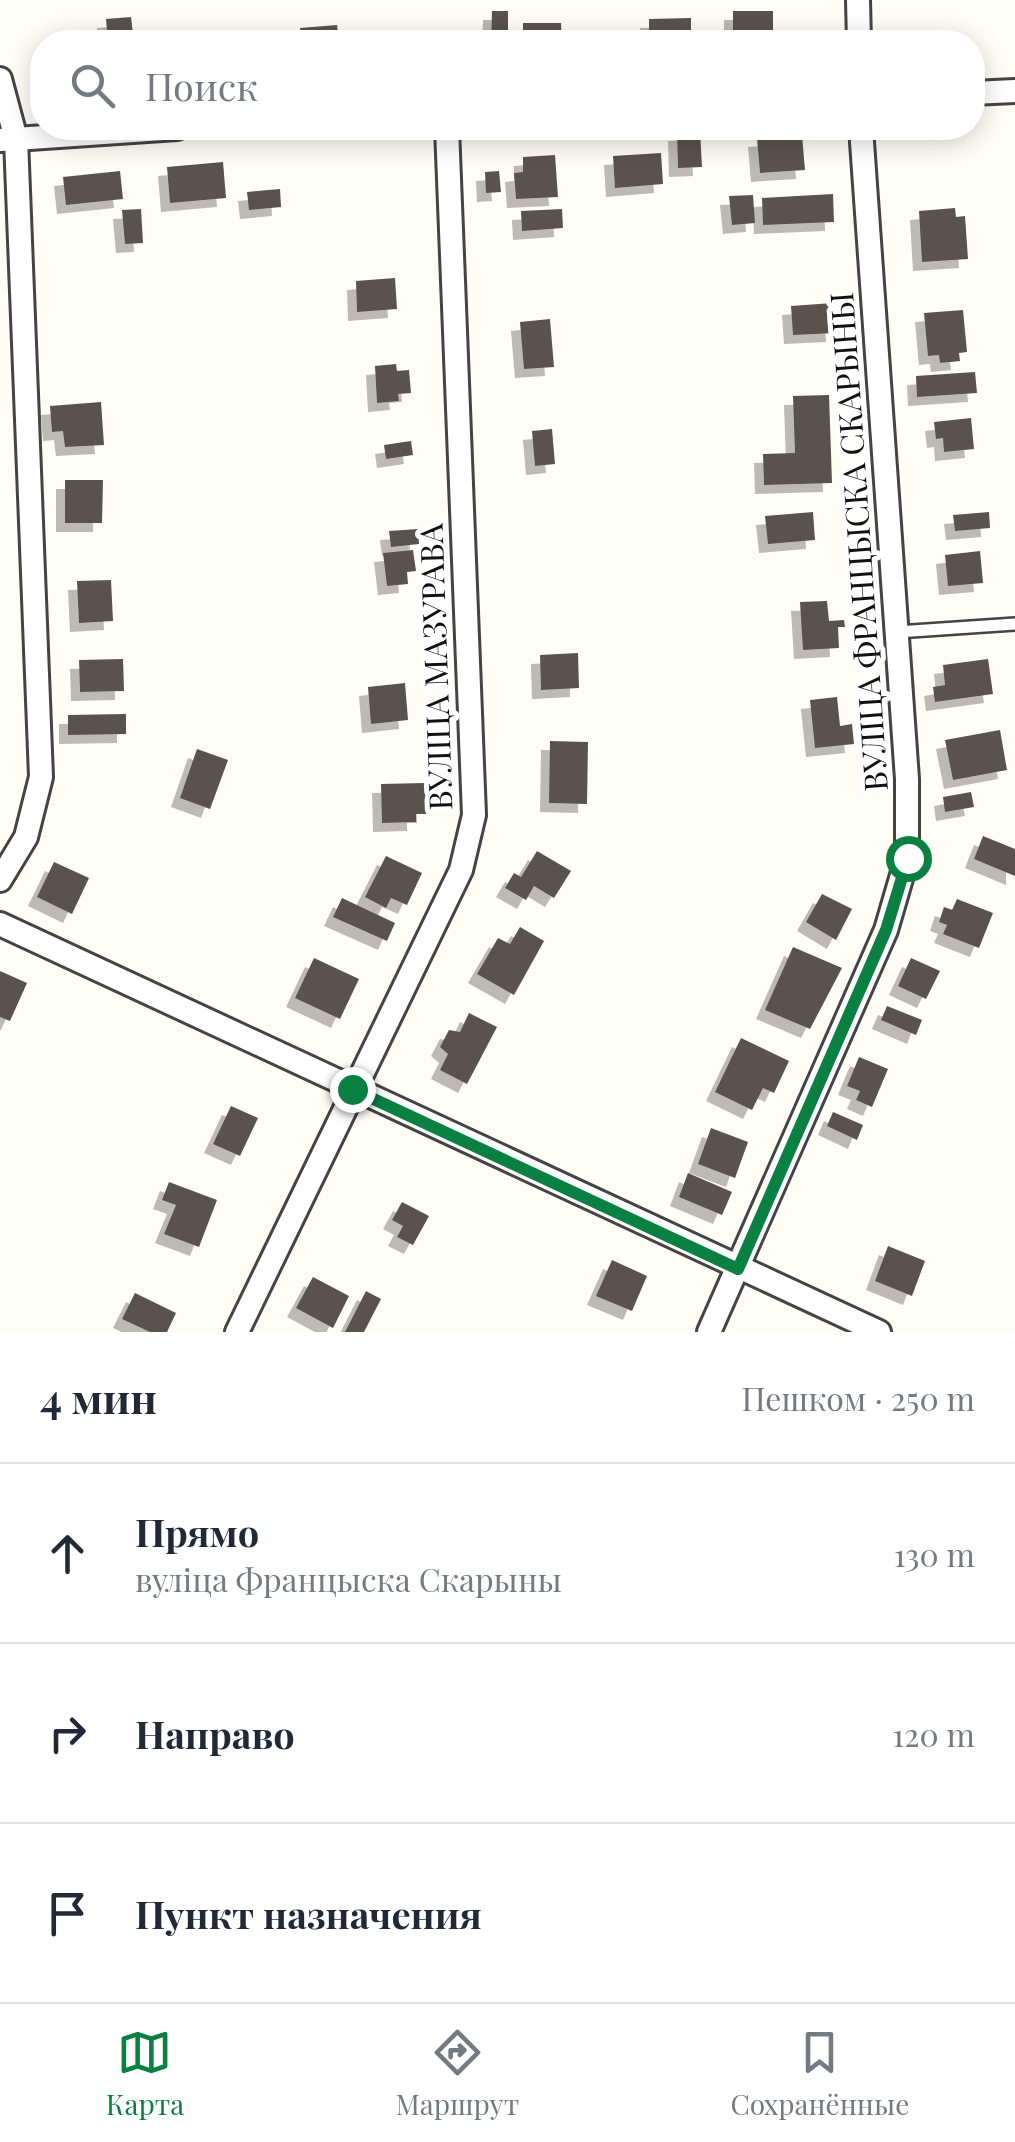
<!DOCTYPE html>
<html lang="ru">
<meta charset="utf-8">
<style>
:root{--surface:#fff;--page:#f2f2f3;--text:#1f2937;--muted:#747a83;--line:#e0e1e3;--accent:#0b8043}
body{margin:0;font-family:"Playfair Display",serif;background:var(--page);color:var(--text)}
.stop{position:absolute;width:30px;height:30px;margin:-22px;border:8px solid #0b8043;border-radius:50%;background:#fff}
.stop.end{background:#0b8043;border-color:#fff;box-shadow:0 2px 10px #0008}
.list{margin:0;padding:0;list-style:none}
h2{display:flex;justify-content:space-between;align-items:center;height:130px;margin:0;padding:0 40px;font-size:42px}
h2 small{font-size:32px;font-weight:400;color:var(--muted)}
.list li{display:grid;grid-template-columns:65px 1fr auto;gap:30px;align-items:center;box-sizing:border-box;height:180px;padding:0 40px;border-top:2px solid var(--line)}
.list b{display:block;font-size:38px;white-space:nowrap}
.list p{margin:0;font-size:32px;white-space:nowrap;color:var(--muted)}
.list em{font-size:32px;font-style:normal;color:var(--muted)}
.icon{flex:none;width:55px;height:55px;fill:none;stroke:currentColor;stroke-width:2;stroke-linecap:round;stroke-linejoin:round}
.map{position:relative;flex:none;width:1015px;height:1332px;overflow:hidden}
.search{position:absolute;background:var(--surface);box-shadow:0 5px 25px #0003;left:30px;right:30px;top:30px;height:110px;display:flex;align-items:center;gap:25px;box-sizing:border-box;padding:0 35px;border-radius:40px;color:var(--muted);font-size:38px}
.sheet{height:670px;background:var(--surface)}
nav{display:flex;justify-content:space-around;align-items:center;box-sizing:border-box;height:140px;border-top:2px solid var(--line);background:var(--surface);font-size:28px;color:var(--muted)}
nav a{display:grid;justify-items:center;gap:5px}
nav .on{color:var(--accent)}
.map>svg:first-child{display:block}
.building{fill:#5a524d;filter:url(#shadow)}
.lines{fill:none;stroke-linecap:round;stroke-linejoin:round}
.lane-casing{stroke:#444;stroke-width:16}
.street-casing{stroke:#444;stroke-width:28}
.lane{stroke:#fff;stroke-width:11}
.street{stroke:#fff;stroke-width:22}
.route{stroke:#0b8043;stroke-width:12}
.labels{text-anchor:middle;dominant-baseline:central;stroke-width:10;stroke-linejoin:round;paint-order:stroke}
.street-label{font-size:32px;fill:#111;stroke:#fff}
</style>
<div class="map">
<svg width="1015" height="1332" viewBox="0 0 1015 1332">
<defs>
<filter id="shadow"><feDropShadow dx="-9" dy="9" stdDeviation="0" flood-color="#0004"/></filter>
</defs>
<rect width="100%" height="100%" fill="#fffdf5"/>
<g class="building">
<path d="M492,11H508V42H491Z"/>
<rect x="733" y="11" width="40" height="31"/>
<path d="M131,17L134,42H108L106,19Z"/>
<path d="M691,18V42H649V19Z"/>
<path d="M523,23H561L562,42H523Z"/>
<path d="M337,25L339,42H301L300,28Z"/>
<path d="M422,33L423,42H388V36Z"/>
<path d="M700,131L702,167L678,168L677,132Z"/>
<path d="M802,135L805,170L760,173L757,138Z"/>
<path d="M661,153L663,184L615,188L613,156Z"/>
<path d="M555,155L558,197L516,199L514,173L523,172V157Z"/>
<path d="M223,162L226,198L170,203L167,167Z"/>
<path d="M120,171L123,199L66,205L63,177Z"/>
<path d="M499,171L501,192L486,193L485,172Z"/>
<path d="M280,189L281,207L249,210L247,192Z"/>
<path d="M833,194L834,222L763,225L762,198Z"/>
<path d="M753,195L755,223L732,225L729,196Z"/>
<path d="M955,208L956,217L965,216L968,259L922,262L919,211Z"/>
<path d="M141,209L143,243L125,244L122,210Z"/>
<path d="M562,209L563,228L522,231L521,211Z"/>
<path d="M395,278L397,309L357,312L356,281Z"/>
<path d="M833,303L835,333L793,335L791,306Z"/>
<path d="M963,310L967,352L959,353L960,361L940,363L939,355L928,356L924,313Z"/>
<path d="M550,319L554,367L524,369L520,322Z"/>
<path d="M396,364L397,371L409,370L411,393L398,394L399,401L377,403L375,366Z"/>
<path d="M975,372L977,393L917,397L916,376Z"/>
<path d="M829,395L832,483L764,485L763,454L795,453L793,396Z"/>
<path d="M101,402L104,445L65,447L63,431L52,432L50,406Z"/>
<path d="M971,418L974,449L944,452L943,438L936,439L934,422Z"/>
<path d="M552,429L555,464L535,466L532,431Z"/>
<path d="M411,441L413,455L386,459L384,445Z"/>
<path d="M65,480H103L102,523H65Z"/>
<path d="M813,512L815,540L768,544L765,516Z"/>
<path d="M989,512L990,528L955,531L953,515Z"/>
<path d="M418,529L419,544L391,547L389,531Z"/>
<path d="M413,550L416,571L407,572L408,584L387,586L383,553Z"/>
<path d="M980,551L983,583L948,586L945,555Z"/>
<path d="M111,580L113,621L79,623L77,581Z"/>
<path d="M827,601L829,621L844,620L845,627H838L839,648L803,650L800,602Z"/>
<path d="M578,653L579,688L541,690L540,655Z"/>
<path d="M123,659L124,691L80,692L79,660Z"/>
<path d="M988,659L993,694L935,702L933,687L945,685L943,665Z"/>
<path d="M405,683L408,720L371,724L368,687Z"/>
<path d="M837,697L840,726L852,724L854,744L815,748L810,700Z"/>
<path d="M126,714V734L68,735V715Z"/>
<path d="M1000,730L1007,770L953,780L945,740Z"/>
<path d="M550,741L588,742L587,804L549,803Z"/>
<path d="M197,749L228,760L210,809L180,798Z"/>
<path d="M425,783L426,814H416V822L382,823L381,784Z"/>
<path d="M971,792L974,807L945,812L943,797Z"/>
<path d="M983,836L1015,849V876L974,859Z"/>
<path d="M537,851L571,871L554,898L534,886L526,900L505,888L514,873L521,877Z"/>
<path d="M386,856L422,873L407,905L391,898L386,908L365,897Z"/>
<path d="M54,862L89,878L72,914L37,897Z"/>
<path d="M822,894L852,909L836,940L806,922Z"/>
<path d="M342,898L395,923L387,941L333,917Z"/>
<path d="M957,899L993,913L979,948L943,934L947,925L939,922L944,907L952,910Z"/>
<path d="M520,927L544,941L514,995L477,974L498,938L510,944Z"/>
<path d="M793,947L842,968L810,1029L765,1010Z"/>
<path d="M314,958L359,979L340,1019L295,998Z"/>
<path d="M911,958L940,971L926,999L898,986Z"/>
<path d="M0,971L27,983L10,1021L0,1017Z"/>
<path d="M887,1006L922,1020L916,1035L881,1020Z"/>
<path d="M469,1013L497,1027L467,1084L440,1070L448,1054L440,1047L449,1030L460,1032Z"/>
<path d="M741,1038L789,1061L774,1093L763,1088L752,1110L715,1092Z"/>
<path d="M859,1057L888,1069L872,1107L856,1100L860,1091L847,1086Z"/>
<path d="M231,1106L258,1118L240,1156L213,1144Z"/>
<path d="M833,1112L863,1125L857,1140L827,1126Z"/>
<path d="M711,1128L748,1142L735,1178L698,1164Z"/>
<path d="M688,1173L732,1192L722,1215L679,1197Z"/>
<path d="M169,1182L217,1200L199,1247L164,1234L176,1205L162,1200Z"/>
<path d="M402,1202L429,1216L413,1245L397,1237L403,1226L392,1220Z"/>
<path d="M888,1246L925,1261L912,1296L875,1281Z"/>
<path d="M612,1260L647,1276L632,1311L596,1296Z"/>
<path d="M313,1277L349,1296L333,1328L296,1308Z"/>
<path d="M366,1291L381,1299L364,1332H345Z"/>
<path d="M135,1293L176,1313L167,1332H150L122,1319Z"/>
</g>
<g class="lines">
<defs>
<path id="lane" d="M897,632L1015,624"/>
<g id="street">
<path d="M858,0L859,42"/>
<path d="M0,79L16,139L41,777L26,837L0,880"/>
<path d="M972,93L1015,91"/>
<path d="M0,140L177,128"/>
<path d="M0,924L879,1332"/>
<path d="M237,1332L461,870L474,815L447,128"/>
<path d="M709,1332L886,930L907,858V779L861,128"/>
</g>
</defs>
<use href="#lane" class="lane-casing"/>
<use href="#street" class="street-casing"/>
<use href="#lane" class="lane"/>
<use href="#street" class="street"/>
</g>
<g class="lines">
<path class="route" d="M352,1089L738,1269L886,930L908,858"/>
</g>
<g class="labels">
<g class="street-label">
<text transform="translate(857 542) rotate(-94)">ВУЛІЦА ФРАНЦЫСКА СКАРЫНЫ</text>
<text transform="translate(434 667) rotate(-92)">ВУЛІЦА МАЗУРАВА</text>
</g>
</g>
</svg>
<div class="stop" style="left:908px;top:858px"></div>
<div class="stop end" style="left:352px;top:1089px"></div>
<div class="search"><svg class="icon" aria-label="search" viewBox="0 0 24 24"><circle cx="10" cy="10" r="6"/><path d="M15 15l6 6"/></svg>Поиск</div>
</div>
<section class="sheet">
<h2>4 мин<small>Пешком · 250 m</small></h2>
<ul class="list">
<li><svg class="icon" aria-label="ahead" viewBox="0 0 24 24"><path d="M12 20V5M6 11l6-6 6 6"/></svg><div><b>Прямо</b><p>вуліца Францыска Скарыны</p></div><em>130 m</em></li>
<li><svg class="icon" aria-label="right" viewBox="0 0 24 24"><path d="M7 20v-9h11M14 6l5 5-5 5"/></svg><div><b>Направо</b></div><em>120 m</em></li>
<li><svg class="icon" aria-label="arrive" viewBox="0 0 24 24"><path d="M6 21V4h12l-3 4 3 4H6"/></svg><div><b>Пункт назначения</b></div></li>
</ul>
</section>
<nav>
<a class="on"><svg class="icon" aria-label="map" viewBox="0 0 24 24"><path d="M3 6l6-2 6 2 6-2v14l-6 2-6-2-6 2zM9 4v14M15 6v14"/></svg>Карта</a>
<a><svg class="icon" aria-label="directions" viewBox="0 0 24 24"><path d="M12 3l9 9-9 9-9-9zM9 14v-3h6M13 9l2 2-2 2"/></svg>Маршрут</a>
<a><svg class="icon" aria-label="saved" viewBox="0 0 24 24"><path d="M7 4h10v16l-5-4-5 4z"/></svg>Сохранённые</a>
</nav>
